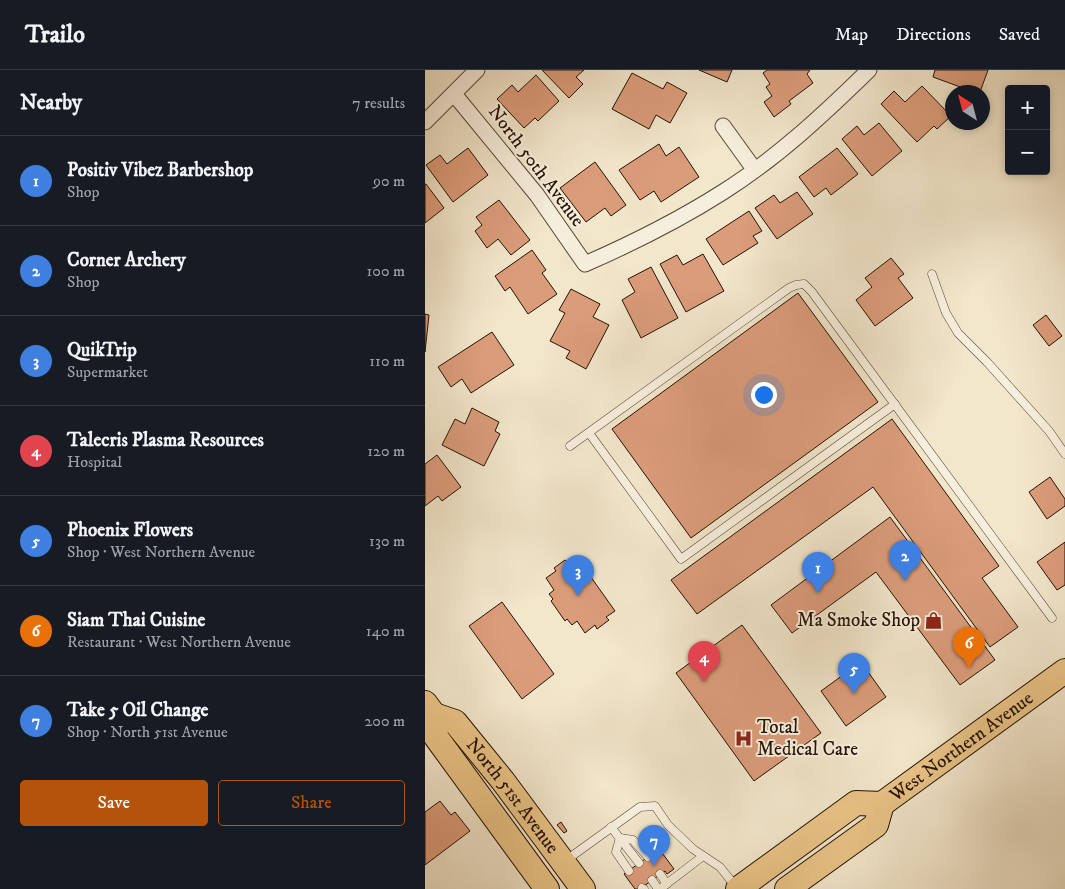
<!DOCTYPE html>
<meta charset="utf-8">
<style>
:root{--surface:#171b24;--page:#20242c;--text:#f1f3f6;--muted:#9ea1a6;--line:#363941;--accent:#b45309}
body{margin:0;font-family:"IM FELL DW Pica",serif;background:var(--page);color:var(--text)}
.controls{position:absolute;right:15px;top:15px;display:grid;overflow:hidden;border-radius:5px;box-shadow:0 2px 8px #0003}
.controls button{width:45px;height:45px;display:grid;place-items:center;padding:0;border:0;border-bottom:1px solid var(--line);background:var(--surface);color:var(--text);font:25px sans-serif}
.compass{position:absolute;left:520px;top:15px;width:45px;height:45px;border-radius:50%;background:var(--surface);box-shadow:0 2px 8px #0003;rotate:324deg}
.you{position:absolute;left:338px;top:324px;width:18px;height:18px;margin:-12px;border:4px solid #fff;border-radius:50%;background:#1a73e8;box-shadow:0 0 0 8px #1a73e833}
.badge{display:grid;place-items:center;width:32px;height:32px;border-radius:50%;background:var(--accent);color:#fff;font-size:16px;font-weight:700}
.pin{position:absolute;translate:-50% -41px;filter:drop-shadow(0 1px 2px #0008)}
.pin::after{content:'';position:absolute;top:26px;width:18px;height:15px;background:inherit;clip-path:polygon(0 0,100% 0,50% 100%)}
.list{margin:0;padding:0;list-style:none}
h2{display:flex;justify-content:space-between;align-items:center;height:65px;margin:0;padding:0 20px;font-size:21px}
h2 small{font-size:16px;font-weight:400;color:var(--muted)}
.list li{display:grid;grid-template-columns:32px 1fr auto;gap:15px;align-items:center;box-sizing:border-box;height:90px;padding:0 20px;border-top:1px solid var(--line)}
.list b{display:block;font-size:19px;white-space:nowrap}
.list p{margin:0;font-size:16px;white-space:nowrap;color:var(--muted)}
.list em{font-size:16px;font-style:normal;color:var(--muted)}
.actions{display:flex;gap:10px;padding:15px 20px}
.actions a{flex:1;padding:11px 0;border:1px solid var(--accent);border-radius:5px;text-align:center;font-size:18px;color:var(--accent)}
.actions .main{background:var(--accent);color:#fff}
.map{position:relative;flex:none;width:640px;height:819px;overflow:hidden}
header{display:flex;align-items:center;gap:30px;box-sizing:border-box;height:70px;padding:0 25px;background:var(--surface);border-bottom:1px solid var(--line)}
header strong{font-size:24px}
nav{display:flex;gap:28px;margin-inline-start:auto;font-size:18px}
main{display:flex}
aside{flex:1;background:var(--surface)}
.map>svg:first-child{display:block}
.building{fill:#db9c7a;stroke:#231205}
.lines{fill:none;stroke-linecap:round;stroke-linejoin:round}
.lane-casing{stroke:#574736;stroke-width:9}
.street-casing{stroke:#574736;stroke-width:17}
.primary-casing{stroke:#231205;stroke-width:26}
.lane{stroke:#f7efdd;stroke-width:8}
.street{stroke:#f7efdd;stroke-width:15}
.primary{stroke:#e9c386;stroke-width:24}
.labels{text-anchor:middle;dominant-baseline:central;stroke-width:4;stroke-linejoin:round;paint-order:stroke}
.street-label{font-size:19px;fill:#231205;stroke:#f7efdd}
.poi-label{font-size:19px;fill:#231205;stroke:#f7efdd;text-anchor:end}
</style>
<header>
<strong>Trailo</strong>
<nav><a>Map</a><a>Directions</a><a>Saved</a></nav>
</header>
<main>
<aside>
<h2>Nearby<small>7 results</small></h2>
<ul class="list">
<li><span class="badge" style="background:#3f7fe0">1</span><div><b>Positiv Vibez Barbershop</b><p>Shop</p></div><em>90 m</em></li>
<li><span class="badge" style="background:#3f7fe0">2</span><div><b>Corner Archery</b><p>Shop</p></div><em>100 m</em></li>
<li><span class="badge" style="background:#3f7fe0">3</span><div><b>QuikTrip</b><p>Supermarket</p></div><em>110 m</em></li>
<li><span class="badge" style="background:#e0444e">4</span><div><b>Talecris Plasma Resources</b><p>Hospital</p></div><em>120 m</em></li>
<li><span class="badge" style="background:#3f7fe0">5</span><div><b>Phoenix Flowers</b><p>Shop · West Northern Avenue</p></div><em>130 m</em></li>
<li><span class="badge" style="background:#e8710a">6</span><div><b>Siam Thai Cuisine</b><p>Restaurant · West Northern Avenue</p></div><em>140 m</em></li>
<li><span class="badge" style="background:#3f7fe0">7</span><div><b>Take 5 Oil Change</b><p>Shop · North 51st Avenue</p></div><em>200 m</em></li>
</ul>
<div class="actions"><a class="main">Save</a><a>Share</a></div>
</aside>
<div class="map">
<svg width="640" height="819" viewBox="0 0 640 819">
<rect width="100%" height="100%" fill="#f2e6cb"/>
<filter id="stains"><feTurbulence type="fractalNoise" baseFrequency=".004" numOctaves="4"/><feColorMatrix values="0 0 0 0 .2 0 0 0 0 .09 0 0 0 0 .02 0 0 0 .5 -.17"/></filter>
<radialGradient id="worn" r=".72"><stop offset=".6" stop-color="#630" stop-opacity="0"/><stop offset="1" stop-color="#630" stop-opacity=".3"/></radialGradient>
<g class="building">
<path d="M117,0H159L151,7L158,14L144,28Z"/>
<path d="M274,0H307L302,12Z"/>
<path d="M342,0H385L382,4L388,13L364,31L366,34L349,47L339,32L347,26L341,17L345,14L338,3Z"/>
<path d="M510,0H563L555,22H549L508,7Z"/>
<path d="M207,3L238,19L242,12L262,23L245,53L231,45L224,59L187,39Z"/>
<path d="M111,5L134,31L113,51L110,48L99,58L72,29L87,15L93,22Z"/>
<path d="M497,16L526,46L512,59L509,56L492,72L456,34L469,21L480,32Z"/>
<path d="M454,53L477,81L447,106L417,69L432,56L439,65Z"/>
<path d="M234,74L241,86L254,77L274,107L236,132L229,121L215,130L194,100Z"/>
<path d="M43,78L63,105L28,132L1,95L15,85L22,94Z"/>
<path d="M412,78L433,104L406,125L401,118L389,127L374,107Z"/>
<path d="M170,92L201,135L186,146L180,138L161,152L135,118Z"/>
<path d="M1,114L19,138L0,153V114Z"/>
<path d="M372,122L388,144L352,169L330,138L349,125L355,133Z"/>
<path d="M74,130L105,170L86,185L73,169L62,178L50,161L57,155L51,147Z"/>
<path d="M324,141L337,161L328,166L333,173L298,195L281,169Z"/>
<path d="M107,180L121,200L117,203L132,224L103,244L85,217L80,221L70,206Z"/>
<path d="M278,184L299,221L261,242L235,194L252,185L258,195Z"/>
<path d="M466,188L479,204L473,208L488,228L450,256L431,230L447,217L440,208Z"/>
<path d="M226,197L253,248L216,268L197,230L210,222L203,209Z"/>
<path d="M146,219L175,234L168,247L184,255L161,299L141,288L145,281L125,271L140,243L134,240Z"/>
<path d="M373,223L453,332L266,468L187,359Z"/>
<path d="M0,244L4,245L0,282Z"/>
<path d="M621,245L637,266L624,276L608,255Z"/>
<path d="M67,262L89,295L46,323L37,309L26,317L13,297Z"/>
<path d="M47,338L74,352L70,361L75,364L59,396L17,375L30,349L40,354Z"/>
<path d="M467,349L574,496L557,508L593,557L565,577L448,417L272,544L246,510Z"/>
<path d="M12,385L36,417L17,431L13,426L0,436V394Z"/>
<path d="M625,407L640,429V436L622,449L604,422Z"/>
<path d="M465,447L570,590L535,615L451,502L367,563L346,535Z"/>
<path d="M640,472V515L632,520L612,492Z"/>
<path d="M151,486L190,541L181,547L184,550L172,559L170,555L160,563L152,551L147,555L142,549L140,551L126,531L128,529L124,524L129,520L121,508L131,501L129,498L140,490L142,493Z"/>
<path d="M77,532L129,604L97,629L44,556Z"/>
<path d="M317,555L396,663L329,711L251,603Z"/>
<path d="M436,592L461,627L421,656L396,621Z"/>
<path d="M15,731L26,745L30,742L45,761L0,795V742Z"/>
<path d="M136,752L142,761L139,763L132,755Z"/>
<path d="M232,776L249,799L242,804L240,801L215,819H210L199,804L227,784L225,781Z"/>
</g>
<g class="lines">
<defs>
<g id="lane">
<path d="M507,204L521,243L533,263L562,292L624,361L640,384"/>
<path d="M164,363L256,489L470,334"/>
<path d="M145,376L364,218L371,215L379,214L387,222L627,548"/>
<path d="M186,757L214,793"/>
<path d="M195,768L191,782L204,801"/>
<path d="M195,768L208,770L223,787"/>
<path d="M140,791L215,737L230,736L243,755L268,779L295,797L311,817"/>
<path d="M235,804L242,814"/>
<path d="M227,810L233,819"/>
<path d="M217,818L219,819"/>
<path d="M235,819L278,786"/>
</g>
<g id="street">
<path d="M29,24L112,125L160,194C208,173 254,150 298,122C352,88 399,44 444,0"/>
<path d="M0,52L52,0"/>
<path d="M298,56L329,99"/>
</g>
<g id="primary">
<path d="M0,633L9,645L11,667L122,819"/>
<path id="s1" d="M9,645L30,652L78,711L158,819"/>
<path id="s2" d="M313,819L431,733L457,734L640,601"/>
<path d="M362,819L451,755L457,734"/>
</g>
</defs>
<use href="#lane" class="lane-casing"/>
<use href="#street" class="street-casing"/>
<use href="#primary" class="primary-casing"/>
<use href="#lane" class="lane"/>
<use href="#street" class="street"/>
<use href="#primary" class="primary"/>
</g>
<defs>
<symbol id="shop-bare" viewBox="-9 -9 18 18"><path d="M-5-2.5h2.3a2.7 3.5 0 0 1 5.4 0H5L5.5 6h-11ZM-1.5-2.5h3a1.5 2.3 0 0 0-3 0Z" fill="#8f2418" stroke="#f7efdd" stroke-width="2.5" paint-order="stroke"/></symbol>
<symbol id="hospital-bare" viewBox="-9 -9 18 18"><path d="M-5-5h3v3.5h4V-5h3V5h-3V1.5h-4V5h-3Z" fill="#8f2418" stroke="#f7efdd" stroke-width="2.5" paint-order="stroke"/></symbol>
</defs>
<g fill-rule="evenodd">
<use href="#shop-bare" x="496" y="538" width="25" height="25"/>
<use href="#hospital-bare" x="306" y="656" width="25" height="25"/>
</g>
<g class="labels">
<g class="street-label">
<text transform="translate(111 96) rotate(53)">North 50th Avenue</text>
<text stroke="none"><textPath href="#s2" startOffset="270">West Northern Avenue</textPath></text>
<text stroke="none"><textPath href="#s1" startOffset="116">North 51st Avenue</textPath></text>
</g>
<g class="poi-label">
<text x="495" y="550">Ma Smoke Shop</text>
<text x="332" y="657" text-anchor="start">Total<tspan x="332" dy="22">Medical Care</tspan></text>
</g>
</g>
<rect width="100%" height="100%" filter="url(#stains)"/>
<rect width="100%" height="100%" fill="url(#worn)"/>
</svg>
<div class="controls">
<button>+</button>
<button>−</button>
</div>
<svg class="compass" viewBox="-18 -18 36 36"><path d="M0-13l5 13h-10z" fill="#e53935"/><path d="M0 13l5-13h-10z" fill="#9ea1a6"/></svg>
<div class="you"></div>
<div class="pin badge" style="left:393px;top:523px;background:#3f7fe0">1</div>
<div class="pin badge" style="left:480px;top:511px;background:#3f7fe0">2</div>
<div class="pin badge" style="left:153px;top:526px;background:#3f7fe0">3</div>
<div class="pin badge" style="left:279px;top:612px;background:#e0444e">4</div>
<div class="pin badge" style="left:429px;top:624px;background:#3f7fe0">5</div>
<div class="pin badge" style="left:544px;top:598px;background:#e8710a">6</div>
<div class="pin badge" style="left:229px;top:796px;background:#3f7fe0">7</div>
</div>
</main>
